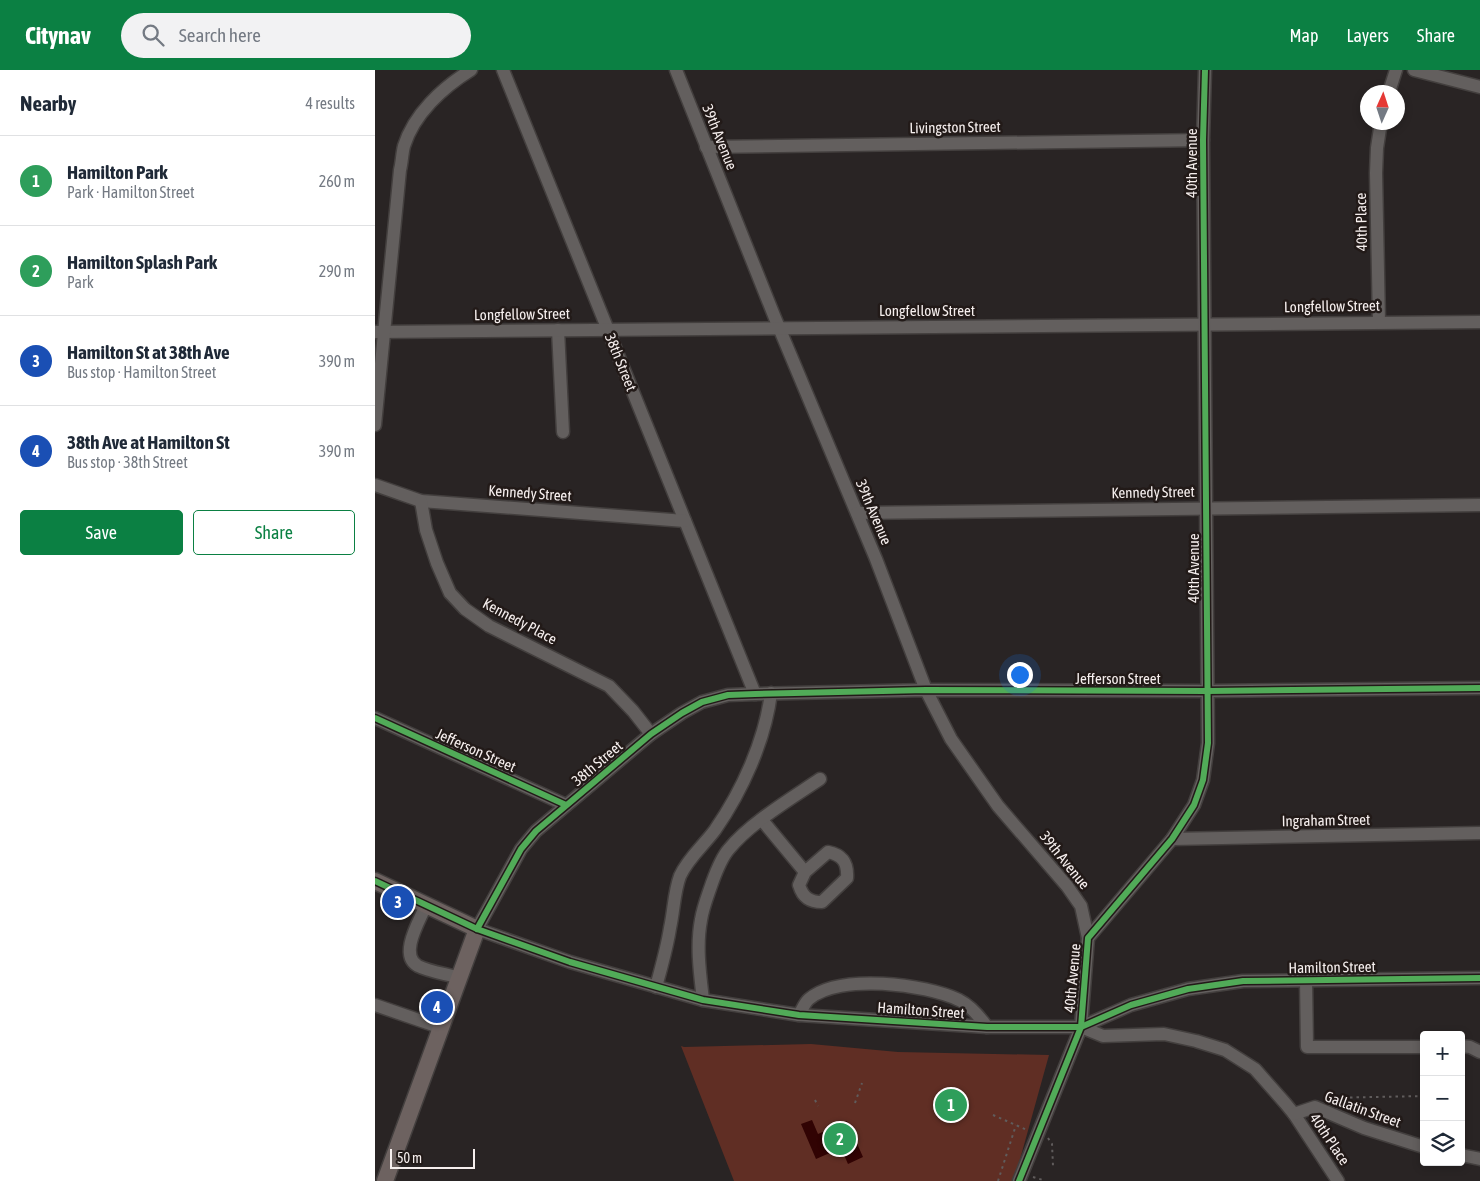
<!DOCTYPE html>
<meta charset="utf-8">
<style>
:root{--surface:#fff;--page:#f2f2f3;--text:#1f2937;--muted:#747a83;--line:#e0e1e3;--accent:#0b8043}
body{margin:0;font-family:"Asap Condensed",sans-serif;background:var(--page);color:var(--text)}
.controls{position:absolute;right:15px;bottom:15px;display:grid;overflow:hidden;border-radius:5px;box-shadow:0 2px 8px #0003}
.controls button{width:45px;height:45px;display:grid;place-items:center;padding:0;border:0;border-bottom:1px solid var(--line);background:var(--surface);color:var(--text);font:25px sans-serif}
.compass{position:absolute;left:985px;top:15px;width:45px;height:45px;border-radius:50%;background:var(--surface);box-shadow:0 2px 8px #0003;rotate:3deg}
.scale{position:absolute;left:15px;bottom:12px;width:85px;box-sizing:border-box;padding-left:5px;border:2px solid #f6efee;border-top:0;font-size:14px;line-height:18px;white-space:nowrap;color:#f6efee;-webkit-text-stroke:4px #221a18;paint-order:stroke}
.you{position:absolute;left:644px;top:604px;width:18px;height:18px;margin:-12px;border:4px solid #fff;border-radius:50%;background:#1a73e8;box-shadow:0 0 0 8px #1a73e833}
.badge{display:grid;place-items:center;width:32px;height:32px;border-radius:50%;background:var(--accent);color:#fff;font-size:16px;font-weight:700}
.pin{position:absolute;translate:-50% -50%;border:2px solid #fff;box-shadow:0 1px 5px #0006}
.list{margin:0;padding:0;list-style:none}
h2{display:flex;justify-content:space-between;align-items:center;height:65px;margin:0;padding:0 20px;font-size:21px}
h2 small{font-size:16px;font-weight:400;color:var(--muted)}
.list li{display:grid;grid-template-columns:32px 1fr auto;gap:15px;align-items:center;box-sizing:border-box;height:90px;padding:0 20px;border-top:1px solid var(--line)}
.list b{display:block;font-size:19px;white-space:nowrap}
.list p{margin:0;font-size:16px;white-space:nowrap;color:var(--muted)}
.list em{font-size:16px;font-style:normal;color:var(--muted)}
.actions{display:flex;gap:10px;padding:15px 20px}
.actions a{flex:1;padding:11px 0;border:1px solid var(--accent);border-radius:5px;text-align:center;font-size:18px;color:var(--accent)}
.actions .main{background:var(--accent);color:#fff}
.icon{flex:none;width:28px;height:28px;fill:none;stroke:currentColor;stroke-width:2;stroke-linecap:round;stroke-linejoin:round}
.map{position:relative;flex:none;width:1105px;height:1111px;overflow:hidden}
header{display:flex;align-items:center;gap:30px;box-sizing:border-box;height:70px;padding:0 25px;background:var(--accent);color:#fff}
header strong{font-size:24px}
nav{display:flex;gap:28px;margin-inline-start:auto;font-size:18px}
.search{width:350px;height:45px;background:var(--page);display:flex;align-items:center;gap:12px;box-sizing:border-box;padding:0 18px;border-radius:28px;color:var(--muted);font-size:19px}
main{display:flex}
aside{flex:1;background:var(--surface)}
.map>svg:first-child{display:block}
.green{fill:#602e24}
.water{fill:#310303}
.lines{fill:none;stroke-linecap:round;stroke-linejoin:round}
.minor-casing{stroke:#433f3e;stroke-width:15}
.major-casing{stroke:#433f3e;stroke-width:19}
.path{stroke:#605c5c;stroke-width:2;stroke-dasharray:2.5 4;stroke-linecap:butt}
.minor{stroke:#635f5e;stroke-width:12}
.major{stroke:#6d6260;stroke-width:16}
.cycleway-casing{stroke:#221a18;stroke-width:9}
.cycleway{stroke:#51ab58;stroke-width:6}
.labels{text-anchor:middle;dominant-baseline:central;stroke-width:5;stroke-linejoin:round;paint-order:stroke}
.street-label{font-size:15px;fill:#f6efee;stroke:#221a18}
</style>
<header>
<strong>Citynav</strong>
<div class="search"><svg class="icon" aria-label="search" viewBox="0 0 24 24"><circle cx="10" cy="10" r="6"/><path d="M15 15l6 6"/></svg>Search here</div>
<nav><a>Map</a><a>Layers</a><a>Share</a></nav>
</header>
<main>
<aside>
<h2>Nearby<small>4 results</small></h2>
<ul class="list">
<li><span class="badge" style="background:#2e9e5b">1</span><div><b>Hamilton Park</b><p>Park · Hamilton Street</p></div><em>260 m</em></li>
<li><span class="badge" style="background:#2e9e5b">2</span><div><b>Hamilton Splash Park</b><p>Park</p></div><em>290 m</em></li>
<li><span class="badge" style="background:#1a4fb4">3</span><div><b>Hamilton St at 38th Ave</b><p>Bus stop · Hamilton Street</p></div><em>390 m</em></li>
<li><span class="badge" style="background:#1a4fb4">4</span><div><b>38th Ave at Hamilton St</b><p>Bus stop · 38th Street</p></div><em>390 m</em></li>
</ul>
<div class="actions"><a class="main">Save</a><a>Share</a></div>
</aside>
<div class="map">
<svg width="1105" height="1111" viewBox="0 0 1105 1111">
<rect width="100%" height="100%" fill="#292424"/>
<path class="green" d="M436,974L523,982L674,985L639,1111H359L306,976L309,977Z"/>
<path class="water" d="M437,1050L443,1064L472,1051L488,1087L473,1094L466,1078L441,1089L426,1054Z"/>
<g class="lines">
<defs>
<g id="minor">
<path d="M128,0L380,624"/>
<path d="M301,0L400,248L501,489L551,620L576,669L623,736L692,816L706,836L713,868"/>
<path d="M1039,0L1105,17"/>
<path d="M1014,22L1021,0"/>
<path d="M331,77L828,70"/>
<path d="M1004,252L1001,103L1002,78L1006,52"/>
<path d="M183,260L188,362"/>
<path d="M0,262L1105,252"/>
<path d="M0,355L25,100C27,92 27,84 29,76C39,44 67,18 96,0"/>
<path d="M0,415L46,431L310,451"/>
<path d="M46,431L51,460L62,493L75,523L90,539L114,556L234,616L258,641L276,664"/>
<path d="M482,443L1105,435"/>
<path d="M1105,618L832,621L551,620L380,624L353,625L327,632L307,643L276,664L161,761L146,779L102,859L195,892L328,930L424,945L612,957H706L756,935L813,919L868,911L1105,908"/>
<path d="M0,648L191,735"/>
<path d="M387,750L430,802L424,815C428,828 435,832 447,832L472,808C473,793 468,785 453,782L430,802"/>
<path d="M797,769L1105,763"/>
<path d="M51,835C45,850 23,885 43,896C55,902 72,904 85,908"/>
<path d="M931,910L932,977H1049"/>
<path d="M281,917C286,898 292,878 295,858C299,840 299,822 305,806C313,788 329,775 340,760C367,721 390,671 396,623"/>
<path d="M328,930C325,904 321,876 326,850C328,837 333,825 337,813C341,802 346,788 354,779C375,753 417,728 445,709"/>
<path d="M0,935L67,958"/>
<path d="M424,945C427,940 430,932 434,929C465,903 550,914 584,930C596,936 605,947 612,957"/>
<path d="M706,957L728,966L789,964L821,971L850,980L880,999L910,1033L919,1044L963,1111"/>
<path d="M1086,976L1095,977L1105,982"/>
<path d="M919,1044L940,1037L989,1058L1049,1077"/>
<path d="M1086,1085L1105,1089"/>
<path d="M644,1111L706,957L713,868L797,769L819,735L828,710L833,673L828,70L830,0"/>
</g>
<path id="major" d="M0,811L102,859L10,1111"/>
</defs>
<use href="#minor" class="minor-casing"/>
<use href="#major" class="major-casing"/>
<g class="path">
<path d="M949,1028L1049,1026"/>
<path d="M440,1030L443,1036"/>
<path d="M480,1033L487,1013"/>
<path d="M618,1045L652,1060"/>
<path d="M673,1068L677,1074L678,1096"/>
<path d="M658,1107L668,1110"/>
<path d="M623,1111L641,1055"/>
</g>
<use href="#minor" class="minor"/>
<use href="#major" class="major"/>
<defs>
<g id="cycleway">
<path d="M0,648L191,735"/>
<path d="M0,811L102,859L195,892L328,930L424,945L612,957H706L756,935L813,919L868,911L1105,908"/>
<path d="M102,859L146,779L161,761L276,664L307,643L327,632L353,625L380,624L551,620L832,621L1105,618"/>
<path d="M644,1111L706,957L713,868L797,769L819,735L828,710L833,673L828,70L830,0"/>
</g>
</defs>
<use href="#cycleway" class="cycleway-casing"/>
<use href="#cycleway" class="cycleway"/>
</g>
<g class="labels">
<g class="street-label">
<text transform="translate(580 57) rotate(-1)">Livingston Street</text>
<text transform="translate(345 67) rotate(68)">39th Avenue</text>
<text transform="translate(816 93) rotate(-90)">40th Avenue</text>
<text transform="translate(986 152) rotate(-91)">40th Place</text>
<text transform="translate(957 236) rotate(-1)">Longfellow Street</text>
<text x="552" y="240">Longfellow Street</text>
<text transform="translate(147 244) rotate(-1)">Longfellow Street</text>
<text transform="translate(246 292) rotate(68)">38th Street</text>
<text transform="translate(778 422) rotate(-1)">Kennedy Street</text>
<text transform="translate(155 423) rotate(4)">Kennedy Street</text>
<text transform="translate(499 442) rotate(67)">39th Avenue</text>
<text transform="translate(818 498) rotate(-90)">40th Avenue</text>
<text transform="translate(145 551) rotate(28)">Kennedy Place</text>
<text x="743" y="608">Jefferson Street</text>
<text transform="translate(101 680) rotate(24)">Jefferson Street</text>
<text transform="translate(222 693) rotate(-40)">38th Street</text>
<text transform="translate(951 750) rotate(-1)">Ingraham Street</text>
<text transform="translate(690 790) rotate(51)">39th Avenue</text>
<text transform="translate(957 897) rotate(-1)">Hamilton Street</text>
<text transform="translate(697 908) rotate(-85)">40th Avenue</text>
<text transform="translate(546 940) rotate(4)">Hamilton Street</text>
<text transform="translate(988 1039) rotate(20)">Gallatin Street</text>
<text transform="translate(955 1069) rotate(56)">40th Place</text>
</g>
</g>
</svg>
<div class="controls">
<button>+</button>
<button>−</button>
<button><svg class="icon" aria-label="layers" viewBox="0 0 24 24"><path d="M12 4l9 5-9 5-9-5zM3 14l9 5 9-5"/></svg></button>
</div>
<svg class="compass" viewBox="-18 -18 36 36"><path d="M0-13l5 13h-10z" fill="#e53935"/><path d="M0 13l5-13h-10z" fill="#747a83"/></svg>
<div class="scale">50 m</div>
<div class="you"></div>
<div class="pin badge" style="left:576px;top:1035px;background:#2e9e5b">1</div>
<div class="pin badge" style="left:465px;top:1069px;background:#2e9e5b">2</div>
<div class="pin badge" style="left:23px;top:832px;background:#1a4fb4">3</div>
<div class="pin badge" style="left:62px;top:937px;background:#1a4fb4">4</div>
</div>
</main>
